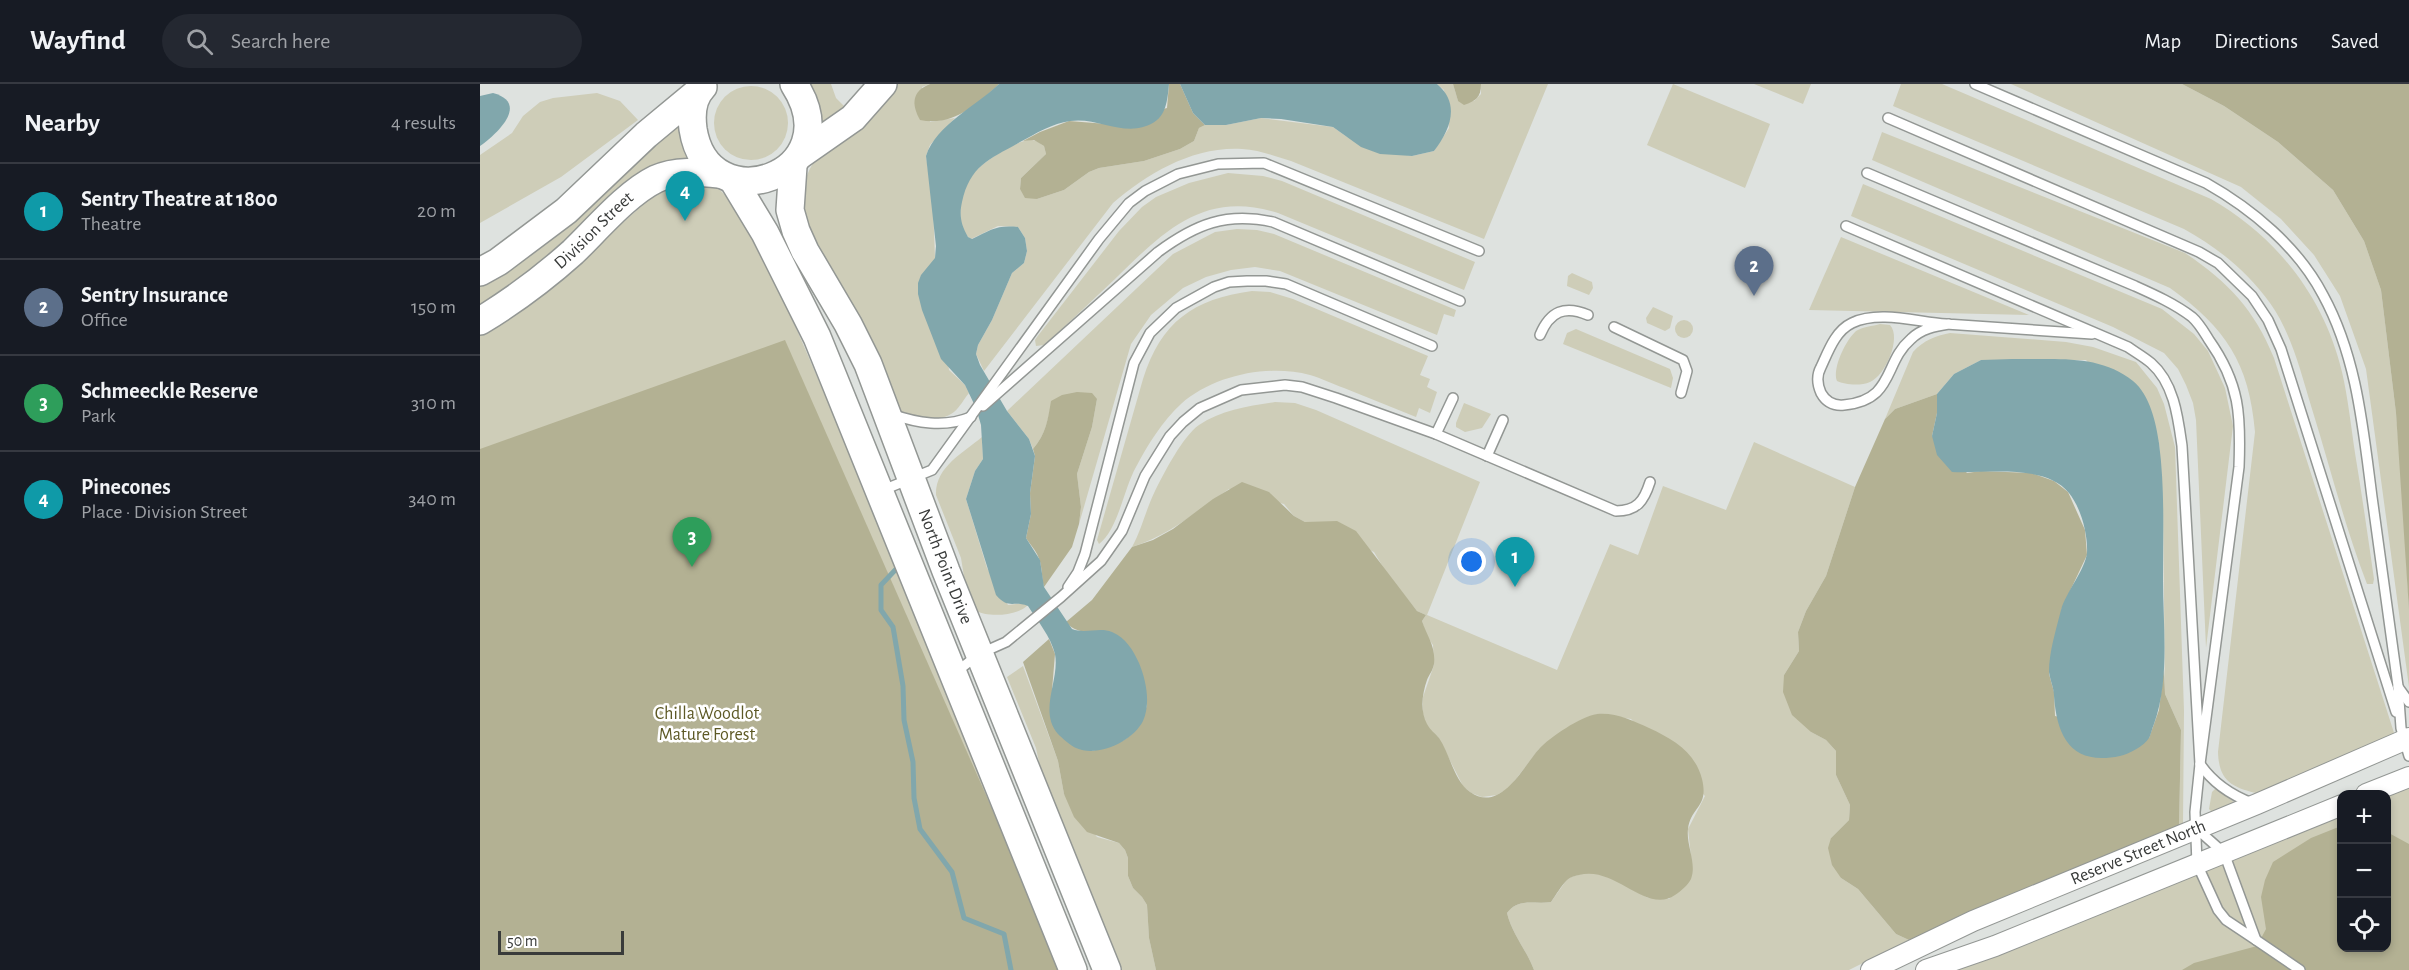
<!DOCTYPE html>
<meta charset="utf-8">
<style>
:root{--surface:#171b24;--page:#242831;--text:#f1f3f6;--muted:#9ea1a6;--line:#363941;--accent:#7c3aed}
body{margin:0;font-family:"Alegreya Sans",sans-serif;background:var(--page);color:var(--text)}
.controls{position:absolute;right:18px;bottom:18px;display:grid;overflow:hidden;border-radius:12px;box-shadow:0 3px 9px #0003}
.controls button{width:54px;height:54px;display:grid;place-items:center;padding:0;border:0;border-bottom:2px solid var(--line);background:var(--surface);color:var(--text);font:30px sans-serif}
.scale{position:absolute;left:18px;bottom:15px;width:126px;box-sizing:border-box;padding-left:6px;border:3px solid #393b3a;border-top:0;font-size:16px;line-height:21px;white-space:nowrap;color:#393b3a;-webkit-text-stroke:4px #fff;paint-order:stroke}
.you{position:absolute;left:992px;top:478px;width:21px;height:21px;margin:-15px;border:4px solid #fff;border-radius:50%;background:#1a73e8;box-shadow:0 0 0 9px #1a73e833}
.badge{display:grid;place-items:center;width:39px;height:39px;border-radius:50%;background:var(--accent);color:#fff;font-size:20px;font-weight:700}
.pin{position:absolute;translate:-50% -50px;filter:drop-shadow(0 2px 3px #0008)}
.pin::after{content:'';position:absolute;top:32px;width:21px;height:18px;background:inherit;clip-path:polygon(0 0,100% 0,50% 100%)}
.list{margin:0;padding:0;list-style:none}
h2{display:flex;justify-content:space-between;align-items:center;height:78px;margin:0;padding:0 24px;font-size:26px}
h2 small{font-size:20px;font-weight:400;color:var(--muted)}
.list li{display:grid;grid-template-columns:39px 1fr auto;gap:18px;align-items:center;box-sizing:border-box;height:96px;padding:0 24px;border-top:2px solid var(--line)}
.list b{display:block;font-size:22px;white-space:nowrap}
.list p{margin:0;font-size:20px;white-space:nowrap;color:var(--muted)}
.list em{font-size:20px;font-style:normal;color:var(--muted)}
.icon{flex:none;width:33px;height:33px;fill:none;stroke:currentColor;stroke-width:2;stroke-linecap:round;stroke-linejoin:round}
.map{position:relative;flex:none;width:1929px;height:886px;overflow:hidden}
header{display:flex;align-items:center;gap:36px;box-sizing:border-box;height:84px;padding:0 30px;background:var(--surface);border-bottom:2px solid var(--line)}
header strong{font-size:28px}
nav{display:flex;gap:33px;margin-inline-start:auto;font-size:21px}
.search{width:420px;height:54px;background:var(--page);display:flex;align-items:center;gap:15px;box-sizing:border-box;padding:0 21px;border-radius:33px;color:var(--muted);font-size:22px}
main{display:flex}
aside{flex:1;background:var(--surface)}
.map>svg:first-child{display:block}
.green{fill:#cecdb8}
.forest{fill:#b3b193}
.water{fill:#81a7ac}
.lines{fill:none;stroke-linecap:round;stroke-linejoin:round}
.stream{stroke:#81a7ac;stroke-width:5}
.lane-casing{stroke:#939794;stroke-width:12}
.street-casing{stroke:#939794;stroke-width:22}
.secondary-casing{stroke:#939794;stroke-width:30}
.lane{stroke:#fff;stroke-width:9}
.street{stroke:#fff;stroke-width:20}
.secondary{stroke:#fff;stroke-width:27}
.labels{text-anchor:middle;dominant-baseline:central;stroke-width:5;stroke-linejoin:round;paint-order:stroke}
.street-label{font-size:18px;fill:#393b3a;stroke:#fff}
.park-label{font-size:18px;fill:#5d5925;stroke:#fff}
</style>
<header>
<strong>Wayfind</strong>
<div class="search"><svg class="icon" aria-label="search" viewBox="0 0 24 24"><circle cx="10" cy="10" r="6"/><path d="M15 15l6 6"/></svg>Search here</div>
<nav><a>Map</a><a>Directions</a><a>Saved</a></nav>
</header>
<main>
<aside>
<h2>Nearby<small>4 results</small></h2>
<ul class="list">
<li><span class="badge" style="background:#0f9aa8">1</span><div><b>Sentry Theatre at 1800</b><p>Theatre</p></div><em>20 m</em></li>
<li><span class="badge" style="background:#5c6f8a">2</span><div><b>Sentry Insurance</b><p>Office</p></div><em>150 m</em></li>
<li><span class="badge" style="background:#2e9e5b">3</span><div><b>Schmeeckle Reserve</b><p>Park</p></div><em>310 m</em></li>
<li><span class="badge" style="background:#0f9aa8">4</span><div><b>Pinecones</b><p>Place · Division Street</p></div><em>340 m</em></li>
</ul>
</aside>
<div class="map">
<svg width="1929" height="886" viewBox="0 0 1929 886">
<rect width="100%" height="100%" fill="#dee2df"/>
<g class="green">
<path d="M327,0H351L356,14L368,26L339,50L337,20Z"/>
<path d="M414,0H450L442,3L450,38L475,34L450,61L446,72L453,121L455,174L469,286L485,301L489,309C484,315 480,323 474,328C458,340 434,335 419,326L333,161C323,129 316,105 335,76Z"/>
<path d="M957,0H973L978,17H994L1001,10V0H1068L1004,155L811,77C795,72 779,66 762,65C714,62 668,89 633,119L504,287L496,270L498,261L512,236L532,189L544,179L547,167L545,154L538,143L518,142L491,155C474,145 480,108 489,94C498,81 536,55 552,56C556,56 561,60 564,62L566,70L541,94L540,105L557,115L584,106L609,88L619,84L664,77L700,65L714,57L719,44L725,41H746L781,34L853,43L867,53L921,70L932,72L954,67L969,44L964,6Z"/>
<path d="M1193,0L1290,40L1265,104L1167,61Z"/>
<path d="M1274,0H1331L1323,20Z"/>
<path d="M1421,0H1462L1731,115C1797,153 1844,213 1862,288C1868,314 1871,342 1875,369C1882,411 1888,453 1894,495L1893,500H1887C1865,443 1850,383 1832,325C1821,289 1812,250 1790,219C1767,187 1738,164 1704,145L1413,22Z"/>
<path d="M1531,0H1702L1744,22L1798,58L1853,106L1884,157L1901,206L1916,329L1923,415L1929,526V603L1886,285L1860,212L1834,171L1801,135L1761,103Z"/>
<circle cx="271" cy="39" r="37"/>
<path d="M117,9L140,17L158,36L81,93L0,139V71L32,49L43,32L60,18L73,14Z"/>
<path d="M201,31L202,53L212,75L0,223V200Z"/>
<path d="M1402,48L1705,169C1748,198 1774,225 1794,274L1916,655L1779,710C1752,703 1739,698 1738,668L1775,348C1769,279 1746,244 1690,204L1392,76Z"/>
<path d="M748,89L783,92L802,97L995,178L984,206L798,129C724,105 683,148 635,195C611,217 588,240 564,261L556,262L555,256L557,253L639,147L662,123L676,113L709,99Z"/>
<path d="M224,100L240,106L259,125L301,209L593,886H0V244L22,230L138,143L175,110L202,102Z"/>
<path d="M1383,100L1682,225L1714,250L1728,267L1745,304L1753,342L1726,564L1716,336L1713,319L1706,301L1698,285L1684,269L1633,243L1371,132Z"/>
<path d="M757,145L777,146L794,150L976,226L974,233L964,230L957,251L800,187L775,183L751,186L726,193L703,204L671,231L651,260L599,440L601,423L597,390L612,343L617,315L572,317C568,335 566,350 553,365L549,355L527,327L693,170L735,148Z"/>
<path d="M1361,153L1549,231L1329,226Z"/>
<path d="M1092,189L1112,198L1113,204L1109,211L1087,202L1088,192Z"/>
<path d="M772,207L790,208L813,215L948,272L940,291L950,295L947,303L957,308L950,329L939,324L936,333C912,323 888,314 864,304C853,300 841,294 830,291C788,280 734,291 701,320C683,336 667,362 656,383C644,404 638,446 619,460L617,456L663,295C681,238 713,215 772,207Z"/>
<path d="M1173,223L1193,232L1190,244L1185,247L1167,239L1166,234Z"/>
<circle cx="1204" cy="245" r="9"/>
<path d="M1400,240L1410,241C1422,254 1405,292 1390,298C1381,302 1365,301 1357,297C1352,284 1366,256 1376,247C1382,243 1393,242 1400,240Z"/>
<path d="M1096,245L1190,285L1193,294L1191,304L1083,260L1087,249Z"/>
<path d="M1470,249L1586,258L1613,263L1656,278L1677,304L1684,320L1695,363L1704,627L1703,741L1699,743L1701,646L1685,610L1683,418L1679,358L1606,276H1501L1474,290L1457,310L1415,325L1405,335L1433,268C1444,256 1455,252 1470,249Z"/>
<path d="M795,318L815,319L836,326L1000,398L947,531L1077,586L1130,460L1158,471L1183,402L1246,426L1274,358L1375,403L1346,492L1326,527L1318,548L1319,567L1304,591L1331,648L1346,656L1356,667V691L1370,721L1369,736L1351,754L1361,794L1378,805L1416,850L1429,856L1369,886H1054C1046,865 1032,850 1027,829C1039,813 1054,821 1071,818L1088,794L1108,788L1128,792L1168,814L1189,815L1212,782L1208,745L1225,712L1151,635L1117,630L1059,665L1029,704L1017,711L1002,713L991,709L983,702L958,653L946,643L943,630V613L954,581L953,561L946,551L942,537L946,531L937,527L906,488L894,468L825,438L814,432L804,420L749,405C717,427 690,451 652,463C662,445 666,425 675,407C684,389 703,352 719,341C741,326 769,322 795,318Z"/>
<path d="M984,319L1011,330L1002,344L985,348L976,343V339Z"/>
<path d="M502,353L503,375L495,387L486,415L507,484L528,521L543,519L548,521C538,532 507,534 495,526L486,505L481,474L456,411C455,383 483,369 502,353Z"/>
<path d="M543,582L578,677L584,710L617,753L639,759L645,766L648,774V792L653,804L662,813L667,821L669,854L676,886H637L563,697L556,664L527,593Z"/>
<path d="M1929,693V886H1446L1861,721L1862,864H1906V710Z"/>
<path d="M1736,704L1754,718L1732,728L1729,725L1732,708Z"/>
</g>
<g class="forest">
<path d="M450,0H519C497,21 472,43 440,36C431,20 432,7 450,0Z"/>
<path d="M689,0H700L713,29L725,41L719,44L714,57L700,65L664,77L619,84L609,88L584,106L557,115L545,114L540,105L541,94L566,70L564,62L554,56L543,57L560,48L589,37L627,40L687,24Z"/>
<path d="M973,0H1001C1001,13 996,17 984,21L978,17Z"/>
<path d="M1702,0H1929V526L1916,329L1901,206L1884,157L1853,106L1798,58L1744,22Z"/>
<path d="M305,256L540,788L580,886H0V365Z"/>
<path d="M597,308L612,309L617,315L612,343L597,390L601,423L599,440L592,463L564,503C561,492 563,481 557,470C554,464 549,459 546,454L551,430L550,409L555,372L553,365C566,350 568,335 571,317L582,311Z"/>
<path d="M1457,310V329L1452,352L1487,389L1501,387L1551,389L1574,397L1588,408L1605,446L1607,471L1582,524L1569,590L1574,608L1575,632L1669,654L1679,626L1684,584L1685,610L1701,646L1699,743L1429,856L1416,850L1378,805L1361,794L1352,781L1348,764L1351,754L1369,736L1370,721L1356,691V667L1346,656L1331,648L1312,631L1303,608L1304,591L1319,567L1318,548L1326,527L1346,492L1375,403L1405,335L1415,325Z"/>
<path d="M762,398L789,408L814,432L825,438L857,437L876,447L937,527L946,531L942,537C947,552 956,563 954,580C953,586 949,591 947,596C942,610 940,627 947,640C950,646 955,649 959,654C970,670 974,697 990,708C1021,730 1044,681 1059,665C1070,653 1100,633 1117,630C1135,628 1154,637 1169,644C1193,655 1215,668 1222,695C1229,724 1211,722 1208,745C1206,761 1217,779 1211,795C1208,801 1201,807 1195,811C1166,831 1135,781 1099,791C1095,792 1090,793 1087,796C1081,802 1076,811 1071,818C1054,821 1039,813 1027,829C1032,850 1046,865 1054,886H676L669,854L667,821L662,813L653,804L648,792V774L645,766L639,759L607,748L594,733L584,710L578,677L543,578L569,555L575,570L572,606L612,667C643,659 658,654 667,621L631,548C615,547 597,552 586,538L612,516L652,463L673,456L693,445L733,415Z"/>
<path d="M1861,742L1862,864H1906L1907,748L1929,760V886H1702L1714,879L1777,862L1786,845L1781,813L1785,796L1793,778L1831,754Z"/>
</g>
<g class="water">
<path d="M519,0H689C687,20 686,37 663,43C640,50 615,33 590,37C573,39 555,50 540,58C510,75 490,81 482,118C479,131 481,141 488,153L492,155C511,146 516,141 538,143L545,154L547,167L544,179L532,189L512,236L498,261L496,270L500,281L527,327L549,355L555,372L550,409L551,430L546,454L560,476L564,503L592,545C605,550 620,543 632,548C646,554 653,566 659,579C666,596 671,619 663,637C653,657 618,674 596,664C591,662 582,654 578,650C558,627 580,596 575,570C571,553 557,536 548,522C533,516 529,526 516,511L486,415L495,387L503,375L501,341L496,324L485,301L461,275L442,226L438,210V199L441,191L455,174L456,162L446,72C456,41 496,22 519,0Z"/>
<path d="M700,0H957C981,20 970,46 954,67L932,72L900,70L881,63L853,43L801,35L781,34L746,41H725L713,29Z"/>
<path d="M13,9C50,19 17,50 0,62V12Z"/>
<path d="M1532,275C1573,276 1619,269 1653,297C1670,311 1676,339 1679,359C1685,404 1683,450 1683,495C1683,543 1690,595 1674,640C1672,644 1671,651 1669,654C1664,662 1649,670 1640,672C1592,682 1577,654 1574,612C1574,604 1570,596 1569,588C1569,568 1576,546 1581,526C1586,508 1605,486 1607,469C1608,450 1601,424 1589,409C1565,379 1506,390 1472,388L1457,371L1452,352L1457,329V310L1474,290L1501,276Z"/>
</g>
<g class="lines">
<path class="stream" d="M419,482L401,501V526L413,543L423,602L424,636L433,678L434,714L440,745L472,788L484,834L524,850L531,886"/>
<defs>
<g id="lane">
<path d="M1495,0L1726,99C1772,125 1818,163 1843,211C1877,273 1883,344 1892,413C1901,476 1909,539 1918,602L1921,644L1929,672"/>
<path d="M1408,34L1719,168L1738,179L1772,212L1788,236L1801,265L1916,628"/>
<path d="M1366,142L1648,263C1655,268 1664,273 1671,279C1694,299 1698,333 1702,362L1720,680L1759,383C1761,331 1760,300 1729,256C1724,248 1719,239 1712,233C1695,220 1675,211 1655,202L1387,89"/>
<path d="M1469,240C1455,242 1441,245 1431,255C1403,279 1415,316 1364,321C1354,322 1346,318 1341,309C1337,300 1336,292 1341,283C1348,268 1355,247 1372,239C1399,226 1437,238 1466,240C1515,243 1563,247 1612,250"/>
<path d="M1134,243L1203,276L1207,287L1201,309"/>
<path d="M1060,251C1070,227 1085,221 1108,231"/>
<path d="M503,322L678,168C716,140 746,128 793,138L980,217"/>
<path d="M411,330C437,339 464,344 491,333"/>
<path d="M956,350L973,314"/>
<path d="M1007,372L1023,336"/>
<path d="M403,406L452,386L619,155L649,119L665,107L698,90L738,80L784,79L999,167"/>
<path d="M588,503L598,488L605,470L654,279L670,249L696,224L734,203L749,198L767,197H786L806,200L952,262"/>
<path d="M475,589L499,570L526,558L581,513L621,477L642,447L665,392L690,352L703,338L720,324L761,306L805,301L822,303L856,314L956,350L1136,427C1157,427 1164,417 1170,398"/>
<path d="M1918,603L1929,618"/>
<path d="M1720,680C1733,699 1751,711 1772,719"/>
<path d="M1717,745L1744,769L1776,856L1746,836L1738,826L1717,780L1715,728L1720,680"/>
<path d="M1776,856L1820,886"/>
</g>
<g id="street">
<path d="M1886,710L1929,693"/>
<path id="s1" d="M1391,886L1493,837L1777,720L1929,654"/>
<path d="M1446,886L1515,862L1862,721"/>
</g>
<g id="secondary">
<path d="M223,3C212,14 211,30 213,45C228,141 373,91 314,0"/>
<path d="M320,71L373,34L403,0"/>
<path id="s2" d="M313,82L310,126L316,147L325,167L368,240L388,280L466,487L627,886"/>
<path d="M253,96L285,149L337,253L593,886"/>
<path d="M0,188L18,178L86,127L166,51L219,7"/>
<path id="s3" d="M0,237C33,217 64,194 93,168C116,146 147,109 176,95C195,86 220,88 239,90"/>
</g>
</defs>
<use href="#lane" class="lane-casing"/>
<use href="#street" class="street-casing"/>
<use href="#secondary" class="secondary-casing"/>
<use href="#lane" class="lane"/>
<use href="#street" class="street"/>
<use href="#secondary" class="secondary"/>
</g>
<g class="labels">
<g class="street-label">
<text stroke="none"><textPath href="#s3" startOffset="146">Division Street</textPath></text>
<text stroke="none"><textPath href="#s2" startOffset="434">North Point Drive</textPath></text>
<text stroke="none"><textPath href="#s1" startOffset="292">Reserve Street North</textPath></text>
</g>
<g class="park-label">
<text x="227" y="630">Chilla Woodlot<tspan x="227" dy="21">Mature Forest</tspan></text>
</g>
</g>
</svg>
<div class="controls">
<button>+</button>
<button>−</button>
<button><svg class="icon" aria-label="locate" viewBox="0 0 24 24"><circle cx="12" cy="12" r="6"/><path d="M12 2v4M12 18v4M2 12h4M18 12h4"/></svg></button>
</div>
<div class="scale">50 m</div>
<div class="you"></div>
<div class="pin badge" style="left:1035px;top:503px;background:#0f9aa8">1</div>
<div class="pin badge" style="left:1274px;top:212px;background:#5c6f8a">2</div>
<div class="pin badge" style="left:212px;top:483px;background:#2e9e5b">3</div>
<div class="pin badge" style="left:205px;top:137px;background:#0f9aa8">4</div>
</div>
</main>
